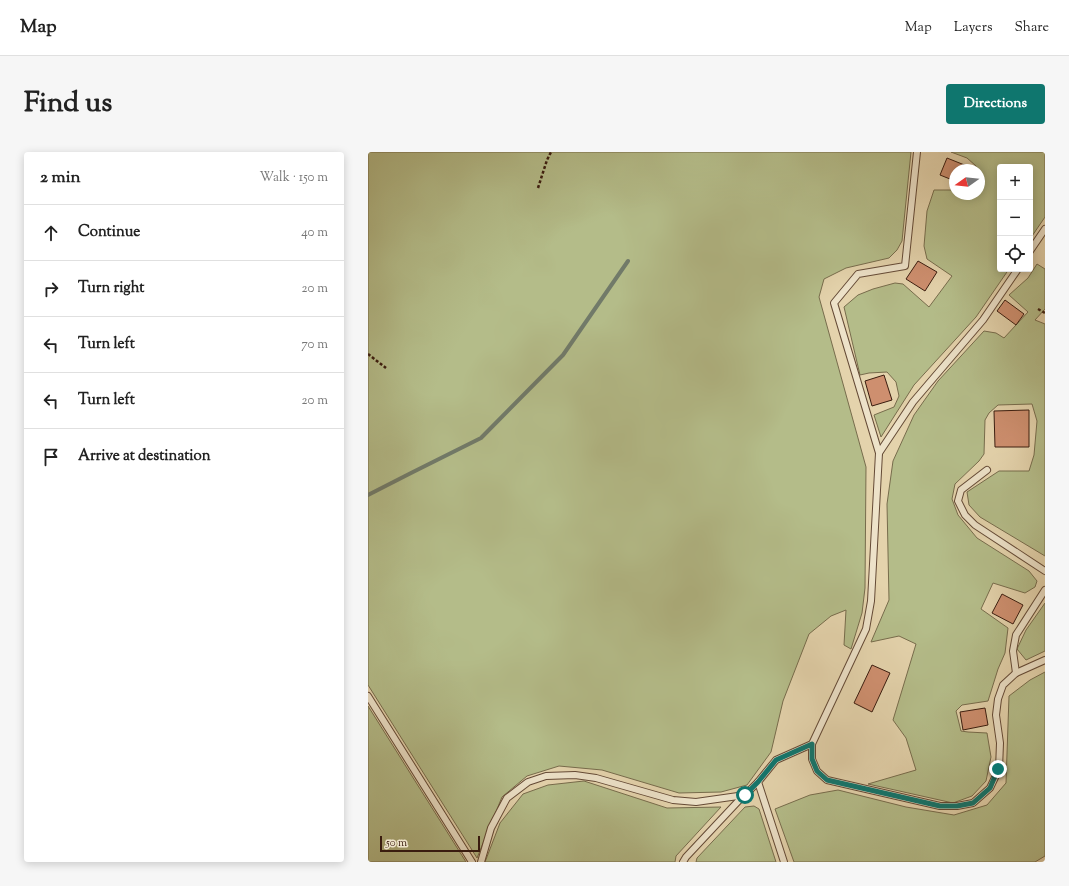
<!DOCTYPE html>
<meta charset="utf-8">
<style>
:root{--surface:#fff;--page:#f6f6f6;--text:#222;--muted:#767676;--line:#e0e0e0;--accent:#0f766e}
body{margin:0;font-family:"Sorts Mill Goudy",serif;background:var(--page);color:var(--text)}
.controls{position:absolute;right:12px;top:12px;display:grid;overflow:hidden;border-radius:4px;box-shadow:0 2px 10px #0003}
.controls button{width:36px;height:36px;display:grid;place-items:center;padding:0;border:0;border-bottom:1px solid var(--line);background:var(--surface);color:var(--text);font:20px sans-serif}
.compass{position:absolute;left:581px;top:12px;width:36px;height:36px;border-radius:50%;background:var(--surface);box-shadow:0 2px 10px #0003;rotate:255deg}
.scale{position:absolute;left:12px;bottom:10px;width:100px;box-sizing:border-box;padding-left:4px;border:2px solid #3a1c0f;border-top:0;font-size:11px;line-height:14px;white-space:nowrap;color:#3a1c0f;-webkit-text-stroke:3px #ede2c9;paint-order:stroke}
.stop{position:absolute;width:12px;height:12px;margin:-9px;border:3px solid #0f766e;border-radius:50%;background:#fff}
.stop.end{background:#0f766e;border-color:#fff;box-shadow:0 1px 4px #0008}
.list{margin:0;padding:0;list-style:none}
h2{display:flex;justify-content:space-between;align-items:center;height:52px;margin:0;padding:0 16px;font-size:17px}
h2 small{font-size:13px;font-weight:400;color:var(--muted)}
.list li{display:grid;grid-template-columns:26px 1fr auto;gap:12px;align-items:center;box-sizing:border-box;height:56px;padding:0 16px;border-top:1px solid var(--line)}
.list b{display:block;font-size:15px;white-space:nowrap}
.list em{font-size:13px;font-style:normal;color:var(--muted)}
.icon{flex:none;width:22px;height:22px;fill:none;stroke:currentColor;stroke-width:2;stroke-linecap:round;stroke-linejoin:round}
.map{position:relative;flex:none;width:677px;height:710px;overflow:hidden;border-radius:4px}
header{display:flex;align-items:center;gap:24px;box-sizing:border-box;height:56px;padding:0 20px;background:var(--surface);border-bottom:1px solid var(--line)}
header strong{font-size:19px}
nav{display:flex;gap:22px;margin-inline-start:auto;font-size:14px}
.intro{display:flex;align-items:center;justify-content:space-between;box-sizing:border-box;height:96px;padding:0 24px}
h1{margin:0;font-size:28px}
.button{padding:10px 18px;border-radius:4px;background:var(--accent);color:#fff;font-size:14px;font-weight:700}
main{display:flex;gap:24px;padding:0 24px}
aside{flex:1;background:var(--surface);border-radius:4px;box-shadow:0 2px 10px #0003}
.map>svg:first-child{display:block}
.green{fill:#b4bc89;stroke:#776c4c}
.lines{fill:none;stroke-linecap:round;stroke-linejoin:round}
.stream{stroke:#717a69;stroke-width:4}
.building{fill:#ce8f6f;stroke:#3a1c0f}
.service-casing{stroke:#644a36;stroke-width:8}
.path{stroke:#3a1c0f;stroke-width:2.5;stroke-dasharray:3 2;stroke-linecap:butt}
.service{stroke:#ede2c9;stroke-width:6}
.route{stroke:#0f766e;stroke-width:5}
</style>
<header>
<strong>Map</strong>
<nav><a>Map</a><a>Layers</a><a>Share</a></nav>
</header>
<div class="intro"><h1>Find us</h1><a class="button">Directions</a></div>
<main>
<aside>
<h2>2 min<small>Walk · 150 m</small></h2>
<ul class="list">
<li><svg class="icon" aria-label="ahead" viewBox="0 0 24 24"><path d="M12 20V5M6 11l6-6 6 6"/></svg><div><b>Continue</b></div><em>40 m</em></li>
<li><svg class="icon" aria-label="right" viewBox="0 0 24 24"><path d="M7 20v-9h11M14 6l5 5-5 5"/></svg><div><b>Turn right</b></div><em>20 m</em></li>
<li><svg class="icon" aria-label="left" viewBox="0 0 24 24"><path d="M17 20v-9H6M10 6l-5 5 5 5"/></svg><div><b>Turn left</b></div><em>70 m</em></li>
<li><svg class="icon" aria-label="left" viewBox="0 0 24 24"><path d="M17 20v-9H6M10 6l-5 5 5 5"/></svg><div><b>Turn left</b></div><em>20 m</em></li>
<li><svg class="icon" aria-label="arrive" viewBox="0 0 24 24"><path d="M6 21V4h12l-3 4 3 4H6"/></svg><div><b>Arrive at destination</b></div></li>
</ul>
</aside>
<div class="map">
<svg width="677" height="710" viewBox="0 0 677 710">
<rect width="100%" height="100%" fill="#e4d3ac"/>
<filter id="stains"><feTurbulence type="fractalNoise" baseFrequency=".005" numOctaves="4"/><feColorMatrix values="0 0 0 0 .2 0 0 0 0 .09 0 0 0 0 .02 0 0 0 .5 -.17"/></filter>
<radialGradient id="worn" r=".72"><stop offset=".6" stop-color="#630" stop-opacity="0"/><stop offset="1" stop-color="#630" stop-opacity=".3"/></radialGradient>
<g class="green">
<path d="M0,0H543L534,89L529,98L521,106L478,116L456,127L451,145L498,315L497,436L494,461L483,497L476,493L478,458L463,464L441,482L415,549L403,600L379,633L353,640L311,641L234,618L191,614L159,624L134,645L109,706L0,533Z"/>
<path d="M583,0H677V65L662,87V15H632V117H641L608,165L546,233L513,285L506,263L526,255L531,244L528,230L519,220L501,221L492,223L476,155L490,143L505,137L527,131L535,132L561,155L584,124L559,107L556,94L559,59L566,38H587V42H611V18H608V14L599,6Z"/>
<path d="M669,112L677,117V157L667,168L677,172V404L612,365L601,353L599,340L631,319H661L666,303L669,269L664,252L630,253L621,261L617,268L616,302L611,309L587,332L584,347L590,363L609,386L661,419L669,429L667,435L657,441L625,431L613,457L640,476L637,501L630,517L620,549L594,553L588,559L593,579L600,580L619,581L623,605L618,629L604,644L585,651L500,632L548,618L538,586L525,568L548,492L531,484L503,490L521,448L519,352L525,309L546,263L570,229L616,179L628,181L636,186L660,160L641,143L660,126Z"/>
<path d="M677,451V499L658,508L649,497L658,478Z"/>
<path d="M677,520V704L667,710H426L407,657L442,643L470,638L538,655L586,663L619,653L638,631L641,544L662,528Z"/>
<path d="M0,554L98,710H0Z"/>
<path d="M216,629L299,656L353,655L308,704L307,710H117L132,671L155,642L180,633Z"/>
<path d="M386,654L391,657L408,710H328L329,706L377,655Z"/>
</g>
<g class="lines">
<path class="stream" d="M0,343L43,321L113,286L195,203L260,109"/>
</g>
<g class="building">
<path d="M579,6L604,16V18H587V29L572,23Z"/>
<path d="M550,109L569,120L557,139L538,127Z"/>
<path d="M637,148L656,162L648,173L629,159Z"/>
<path d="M516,223L524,248L504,254L497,229Z"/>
<path d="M661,258V295H627L626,259Z"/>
<path d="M634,442L655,453L645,472L624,461Z"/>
<path d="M504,513L522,521L504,560L486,551Z"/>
<path d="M617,556L620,573L595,578L592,560Z"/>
</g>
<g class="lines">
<defs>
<g id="service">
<path d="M662,99L677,77"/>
<path d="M511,301L466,151L490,122L537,114L549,0"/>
<path d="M619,318L593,338L590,349L597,363L607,373L677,419"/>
<path d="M648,521L645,499L648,483L677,438"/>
<path d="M0,544L104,710"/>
<path d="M444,592V607L449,619L459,628L572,654H589L605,651L622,636L631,617L632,591L628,563L630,547L635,533L648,521L677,508"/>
<path d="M113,710L123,676L139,646L160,630L178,624L207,623L228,626L305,648L328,650L377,643L390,630"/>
<path d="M315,710L318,705L376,643"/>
<path d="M416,710L390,630L408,608L444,592L498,477L503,449L511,301L545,250L615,168L650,117"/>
</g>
</defs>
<use href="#service" class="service-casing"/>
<g class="path">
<path d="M170,36L179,8L183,0"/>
<path d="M670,157L677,161"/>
<path d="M0,202L18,216"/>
</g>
<use href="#service" class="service"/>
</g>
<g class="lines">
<path class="route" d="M377,643L390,630L408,608L444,592V607L449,619L459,628L572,654H589L605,651L622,636L630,617"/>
</g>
<rect width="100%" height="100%" filter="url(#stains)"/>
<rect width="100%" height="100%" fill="url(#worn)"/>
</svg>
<div class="controls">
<button>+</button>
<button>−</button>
<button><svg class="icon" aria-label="locate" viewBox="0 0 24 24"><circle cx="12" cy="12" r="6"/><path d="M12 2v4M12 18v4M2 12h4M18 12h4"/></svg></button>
</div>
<svg class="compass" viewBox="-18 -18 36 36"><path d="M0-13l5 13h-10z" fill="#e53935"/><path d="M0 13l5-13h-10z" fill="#767676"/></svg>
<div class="scale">50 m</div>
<div class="stop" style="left:377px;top:643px"></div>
<div class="stop end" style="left:630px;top:617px"></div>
</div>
</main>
